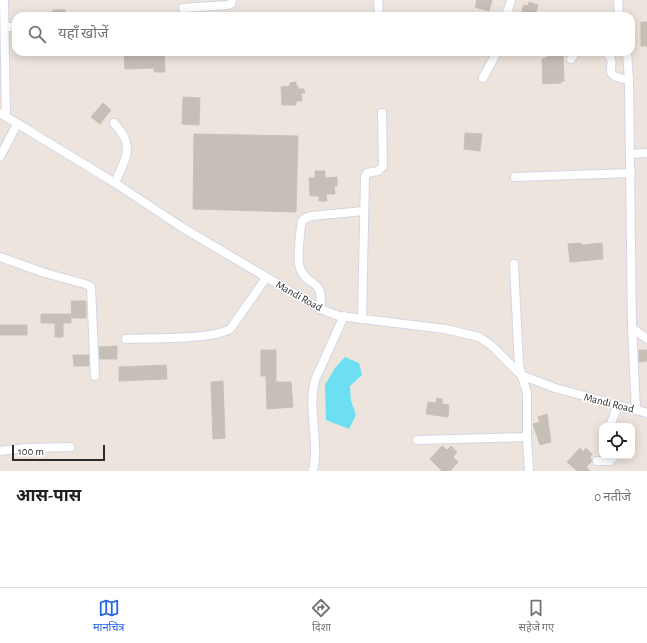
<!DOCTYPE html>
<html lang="hi">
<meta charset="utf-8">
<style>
:root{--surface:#fff;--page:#f6f6f6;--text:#202124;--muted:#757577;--line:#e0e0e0;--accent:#2563eb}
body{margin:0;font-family:"Alegreya Sans","Noto Sans Devanagari",sans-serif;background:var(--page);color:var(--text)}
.controls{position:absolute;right:12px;bottom:12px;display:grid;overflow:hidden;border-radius:8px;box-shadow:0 2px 10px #0003}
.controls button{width:36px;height:36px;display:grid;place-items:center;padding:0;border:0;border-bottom:1px solid var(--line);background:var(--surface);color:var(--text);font:20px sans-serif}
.scale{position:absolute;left:12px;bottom:10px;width:93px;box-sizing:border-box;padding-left:4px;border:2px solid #2b2b2b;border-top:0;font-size:11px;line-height:14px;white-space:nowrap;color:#2b2b2b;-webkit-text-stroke:3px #fff;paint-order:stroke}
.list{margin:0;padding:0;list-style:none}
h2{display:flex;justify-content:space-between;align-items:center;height:52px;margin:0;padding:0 16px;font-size:17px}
h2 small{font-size:13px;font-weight:400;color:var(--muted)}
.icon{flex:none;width:22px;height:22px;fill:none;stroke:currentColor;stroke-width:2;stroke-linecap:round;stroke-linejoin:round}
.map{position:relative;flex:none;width:647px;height:471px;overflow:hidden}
.search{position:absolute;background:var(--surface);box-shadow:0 2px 10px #0003;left:12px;right:12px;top:12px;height:44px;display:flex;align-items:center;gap:10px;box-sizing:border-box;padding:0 14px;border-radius:12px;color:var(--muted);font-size:15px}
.sheet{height:116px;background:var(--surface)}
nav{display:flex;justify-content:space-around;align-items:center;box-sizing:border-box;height:56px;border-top:1px solid var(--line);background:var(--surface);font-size:11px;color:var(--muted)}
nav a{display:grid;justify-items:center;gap:2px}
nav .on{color:var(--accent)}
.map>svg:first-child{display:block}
.water{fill:#6ddff2}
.building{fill:#c6bfb8;stroke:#c9c0b6}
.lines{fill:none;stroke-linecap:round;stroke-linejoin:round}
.minor-casing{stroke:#d2d7e4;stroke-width:10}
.minor{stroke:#fff;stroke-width:8}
.labels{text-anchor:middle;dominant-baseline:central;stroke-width:3;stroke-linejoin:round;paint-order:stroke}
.street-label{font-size:11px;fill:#2b2b2b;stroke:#fff}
</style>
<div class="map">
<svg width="647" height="471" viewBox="0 0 647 471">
<rect width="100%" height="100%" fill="#ede4dd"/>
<path class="water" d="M345,357L359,363L362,375L350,386L351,401L356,415L349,429L326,420L325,385L335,368Z"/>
<g class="building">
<path d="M477,0H492L489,11L475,7Z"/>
<path d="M529,2L538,5L535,16H523L525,12L522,11L524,5L528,6Z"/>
<rect x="53" y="10" width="12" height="6"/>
<rect x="641" y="22" width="6" height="24"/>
<path d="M124,52H156L158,55L164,54L165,72H154V68L125,69Z"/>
<path d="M550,53H558L559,56H563L564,81H561V83L543,84L542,59L550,56Z"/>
<path d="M296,82V86H298V89H304L305,93H301L302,101H296V105H282L281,87L290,86V83Z"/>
<path d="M183,97L200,98L199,125L182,124Z"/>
<path d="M103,103L111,110L100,124L91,117Z"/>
<path d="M465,133L482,134L480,151L464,149Z"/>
<path d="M194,134L298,136L296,212L193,209Z"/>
<path d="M315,171H325V178L337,177V186H334L335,194H326L327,201H319V196H310L309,178H315Z"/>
<path d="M581,243V245L602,243L603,259L570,262L568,244Z"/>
<path d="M71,301H86V318H72Z"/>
<path d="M41,314H71V323H63V337H55V323H41Z"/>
<rect x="0" y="325" width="27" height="10"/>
<path d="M117,346V359H100L99,347Z"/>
<path d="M261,350H276V382H291L293,407L267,409L266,376H261Z"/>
<path d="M639,350H647V361L639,362Z"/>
<path d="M73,355H89V366H74Z"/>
<path d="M166,365L167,379L119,381V367Z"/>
<path d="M223,381L225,438L213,439L211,382Z"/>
<path d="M437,398L442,399V404L449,405L448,417L426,414L428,402L436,403Z"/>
<path d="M547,414L551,442L540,445L533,424L540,422L538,417Z"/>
<path d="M442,446L447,450L451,446L457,452L453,457L458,462L450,471H442L430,459Z"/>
<path d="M580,448L583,452L586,448L592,454L590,457L592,461L586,467L590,471H577L567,462Z"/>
</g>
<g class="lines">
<defs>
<g id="minor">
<path d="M4,0L6,116"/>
<path d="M378,0L379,16"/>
<path d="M618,0L619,16"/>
<path d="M183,8L228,5L231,4L232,0"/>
<path d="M506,16L511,0"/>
<path d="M5,27H16"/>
<path d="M606,52C622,67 595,74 629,80"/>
<path d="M627,52L629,80L632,328L636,409"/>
<path d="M571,59L576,52"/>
<path d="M483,78L497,52"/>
<path d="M0,113L115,183L183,228L320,309L339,316L445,329L479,337L492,346L521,375L555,388L647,413"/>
<path d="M114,123C136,147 126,156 115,183"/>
<path d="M631,154L647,153"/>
<path d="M0,157L17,124"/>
<path d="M515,177L631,173"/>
<path d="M0,257L45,273L85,284L91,287L95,376"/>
<path d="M514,264L519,366L527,393V437L529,471"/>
<path d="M320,309C325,277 308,289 300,268C297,261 300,230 302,221L304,219L311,216L364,211"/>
<path d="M362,319L365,177L367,173L378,171L383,166L382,113"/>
<path d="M632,328L647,339"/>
<path d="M126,339C145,338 219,340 231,328L266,278"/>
<path d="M610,426L618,405"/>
<path d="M417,440L527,437"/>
<path d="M0,451L25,448L70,447"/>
<path d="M597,461H610L615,456"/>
<path d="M313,471C320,440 307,411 315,380L344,316"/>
</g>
</defs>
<use href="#minor" class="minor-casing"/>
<use href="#minor" class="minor"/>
</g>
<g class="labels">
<g class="street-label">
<text transform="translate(299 296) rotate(29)">Mandi Road</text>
<text transform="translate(609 403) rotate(14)">Mandi Road</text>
</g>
</g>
</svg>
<div class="controls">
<button><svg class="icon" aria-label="locate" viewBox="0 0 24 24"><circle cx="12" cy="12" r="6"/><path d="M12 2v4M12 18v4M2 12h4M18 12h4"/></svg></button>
</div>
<div class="scale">100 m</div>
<div class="search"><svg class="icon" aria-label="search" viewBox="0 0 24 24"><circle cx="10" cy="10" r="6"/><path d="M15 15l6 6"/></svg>यहाँ खोजें</div>
</div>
<section class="sheet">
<h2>आस-पास<small>0 नतीजे</small></h2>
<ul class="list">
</ul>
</section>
<nav>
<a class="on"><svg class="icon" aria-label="map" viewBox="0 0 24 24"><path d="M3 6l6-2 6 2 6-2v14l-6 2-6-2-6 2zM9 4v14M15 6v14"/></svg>मानचित्र</a>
<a><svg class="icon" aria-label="directions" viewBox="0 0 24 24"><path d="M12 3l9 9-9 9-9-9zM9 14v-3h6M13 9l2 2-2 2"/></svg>दिशा</a>
<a><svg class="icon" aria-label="saved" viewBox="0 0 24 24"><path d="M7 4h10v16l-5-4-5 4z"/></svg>सहेजे गए</a>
</nav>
